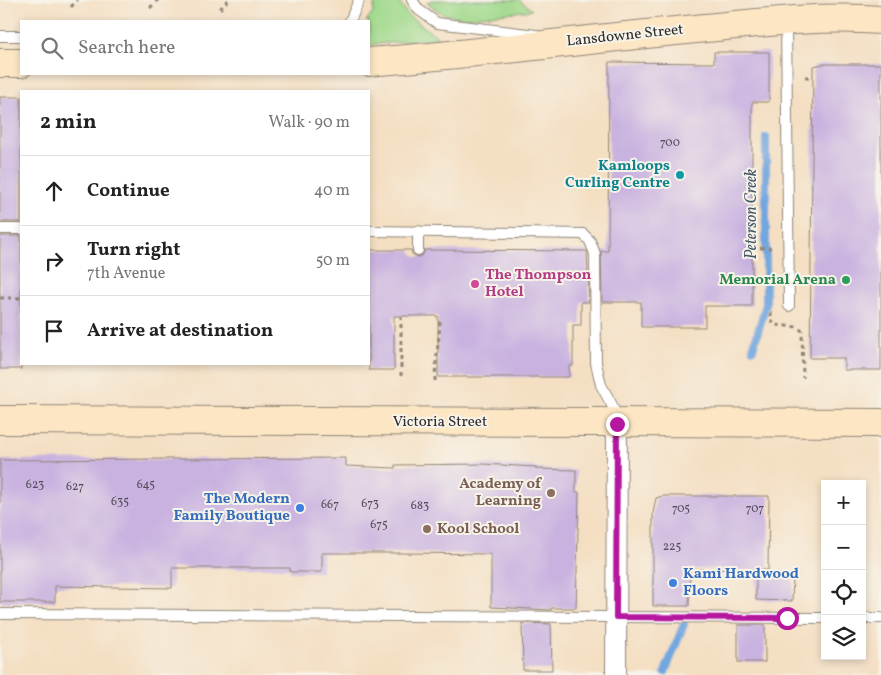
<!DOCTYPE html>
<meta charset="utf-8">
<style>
:root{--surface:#fff;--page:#f6f6f6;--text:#222;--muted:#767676;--line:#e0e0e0}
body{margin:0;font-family:Vollkorn,serif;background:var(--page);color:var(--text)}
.controls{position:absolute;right:15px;bottom:15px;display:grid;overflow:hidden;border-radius:0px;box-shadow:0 2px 8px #0003}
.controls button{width:45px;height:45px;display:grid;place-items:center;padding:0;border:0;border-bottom:1px solid var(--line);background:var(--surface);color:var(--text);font:25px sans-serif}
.stop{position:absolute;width:15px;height:15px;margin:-11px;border:4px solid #b5179e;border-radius:50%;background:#fff}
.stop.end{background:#b5179e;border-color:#fff;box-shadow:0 1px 5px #0008}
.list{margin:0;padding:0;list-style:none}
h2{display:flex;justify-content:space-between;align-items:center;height:65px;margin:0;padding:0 20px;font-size:21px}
h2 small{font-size:16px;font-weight:400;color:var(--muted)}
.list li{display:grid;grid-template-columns:32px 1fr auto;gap:15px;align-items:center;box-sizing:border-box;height:70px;padding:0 20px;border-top:1px solid var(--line)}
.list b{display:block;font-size:19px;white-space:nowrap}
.list p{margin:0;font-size:16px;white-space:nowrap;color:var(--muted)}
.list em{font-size:16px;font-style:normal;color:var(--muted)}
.icon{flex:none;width:28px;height:28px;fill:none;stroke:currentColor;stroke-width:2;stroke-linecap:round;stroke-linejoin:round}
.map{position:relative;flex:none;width:881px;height:675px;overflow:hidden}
.search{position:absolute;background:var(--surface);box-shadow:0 2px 8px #0003;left:20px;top:20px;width:350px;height:55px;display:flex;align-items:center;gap:12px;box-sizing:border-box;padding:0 18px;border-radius:0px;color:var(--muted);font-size:19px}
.panel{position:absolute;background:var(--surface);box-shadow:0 2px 8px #0003;left:20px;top:90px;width:350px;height:275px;border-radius:0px}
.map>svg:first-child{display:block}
.green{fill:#a0d98c;stroke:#66825c}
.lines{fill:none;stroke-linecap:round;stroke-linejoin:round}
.stream{stroke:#71a6de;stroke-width:8}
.building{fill:#c9b2e0}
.lane-casing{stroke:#908577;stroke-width:12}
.street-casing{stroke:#908577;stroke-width:22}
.secondary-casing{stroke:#908577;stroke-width:30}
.path{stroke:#908577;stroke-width:3;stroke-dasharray:4 4;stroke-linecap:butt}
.lane{stroke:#fff;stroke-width:10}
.street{stroke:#fff;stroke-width:20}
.secondary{stroke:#fce6c4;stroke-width:28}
.route{stroke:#b5179e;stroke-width:6}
.culture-dot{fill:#0f9aa8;stroke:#f7f3e8;stroke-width:2}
.leisure-dot{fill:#2e9e5b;stroke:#f7f3e8;stroke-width:2}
.hotel-dot{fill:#d1479c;stroke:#f7f3e8;stroke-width:2}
.education-dot{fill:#8d6e63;stroke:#f7f3e8;stroke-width:2}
.shop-dot{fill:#3f7fe0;stroke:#f7f3e8;stroke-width:2}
.labels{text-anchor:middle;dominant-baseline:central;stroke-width:4;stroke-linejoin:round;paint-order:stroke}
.number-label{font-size:12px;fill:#524d58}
.street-label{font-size:15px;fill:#2b2b2b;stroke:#f7f3e8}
.culture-label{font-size:15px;font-weight:bold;fill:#0d838f;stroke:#f7f3e8;text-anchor:end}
.hotel-label{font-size:15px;font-weight:bold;fill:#b23c85;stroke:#f7f3e8;text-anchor:start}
.leisure-label{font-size:15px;font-weight:bold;fill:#27864d;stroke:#f7f3e8;text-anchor:end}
.education-label{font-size:15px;font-weight:bold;fill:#785e54;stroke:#f7f3e8;text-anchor:end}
.shop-label{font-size:15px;font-weight:bold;fill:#366cbe;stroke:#f7f3e8;text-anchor:end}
.water-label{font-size:16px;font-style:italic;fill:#44566a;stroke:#f7f3e8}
</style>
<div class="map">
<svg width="881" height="675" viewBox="0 0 881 675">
<rect width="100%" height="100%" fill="#f7f3e8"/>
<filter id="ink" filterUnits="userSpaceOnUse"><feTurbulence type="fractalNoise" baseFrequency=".02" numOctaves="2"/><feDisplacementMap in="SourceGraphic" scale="10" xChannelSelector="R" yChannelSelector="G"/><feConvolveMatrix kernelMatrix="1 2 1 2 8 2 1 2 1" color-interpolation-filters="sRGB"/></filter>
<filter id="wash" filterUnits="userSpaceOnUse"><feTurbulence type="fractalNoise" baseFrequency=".0096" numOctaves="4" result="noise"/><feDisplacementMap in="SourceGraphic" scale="20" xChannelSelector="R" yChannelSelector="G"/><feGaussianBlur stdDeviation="1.12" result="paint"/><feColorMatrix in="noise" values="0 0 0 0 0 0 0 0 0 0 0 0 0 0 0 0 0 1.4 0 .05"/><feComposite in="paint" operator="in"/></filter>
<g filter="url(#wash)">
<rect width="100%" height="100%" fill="#f4dfc3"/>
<g class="green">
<path d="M375,0H397L409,16L439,38L369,45V21H366L373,13Z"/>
<path d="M431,0H519L532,10L465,18L443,14L427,3Z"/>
</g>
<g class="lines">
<g class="stream">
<path d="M753,349L766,304V137"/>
<path d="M665,672L684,624"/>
</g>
</g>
<g id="blocks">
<g class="building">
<path d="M714,52H769V102H752V306H705V327H641V302H602L601,251H608L609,62L714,63Z"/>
<path d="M823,64H881V370H844V358H810L813,66Z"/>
<rect x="0" y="97" width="21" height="125"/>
<rect x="0" y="236" width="21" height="133"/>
<path d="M369,250H411L412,254L418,257L422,256L425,250L587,251L589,302H581V325H573V366H569V377H438V316H394V370H369Z"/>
<path d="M346,458V466L395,468V465L483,464L536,467V469L576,470V492H579L576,608H551V610L491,607V554L406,553H322V572H290V568H172V588L55,586V602H0V460Z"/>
<path d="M663,496H769L768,570L690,569L689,606H653V513L656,498Z"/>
<path d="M756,576H793L792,601L756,600Z"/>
<path d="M522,623L551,624L552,670H523Z"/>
<rect x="738" y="625" width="27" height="37"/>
</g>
</g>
</g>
<g filter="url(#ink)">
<use href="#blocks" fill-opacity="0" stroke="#908577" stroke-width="1"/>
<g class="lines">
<defs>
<g id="lane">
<path d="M412,0L419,10L437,23L536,35"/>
<path d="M350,21L359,0"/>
<path d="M786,21L789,306"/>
<path d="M0,36H21"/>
<path d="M0,229H21"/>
<path d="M369,231L583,234L590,241L595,254L596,363L601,385L613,407L616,420"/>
<path d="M418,231V250"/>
<path d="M0,614L825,618"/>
<path d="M862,618H881"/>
</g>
<path id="street" d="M616,675L617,423"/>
<g id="secondary">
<path d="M369,62C478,54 587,39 696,29C757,23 820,15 881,20"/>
<path d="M0,63H21"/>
<path d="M0,420L881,423"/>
</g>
</defs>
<use href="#lane" class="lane-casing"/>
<use href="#street" class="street-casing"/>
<use href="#secondary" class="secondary-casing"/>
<g class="path">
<path d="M71,7L77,0"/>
<path d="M150,8L158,0"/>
<path d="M220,9L228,0"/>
<path d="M805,77H813"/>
<path d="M752,248H771"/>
<path d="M0,298H21"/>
<path d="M771,312V320L775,325L798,327L802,331L803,378"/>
<path d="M401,316V380"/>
<path d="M435,381C435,359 440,339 440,317"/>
</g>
<use href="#lane" class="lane"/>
<use href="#street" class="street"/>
<use href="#secondary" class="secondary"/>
</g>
</g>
<g class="lines" filter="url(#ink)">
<path class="route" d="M617,424L616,617L787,618"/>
</g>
<circle class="culture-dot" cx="680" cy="175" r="5"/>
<circle class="leisure-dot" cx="846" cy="280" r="5"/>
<circle class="hotel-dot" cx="475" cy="284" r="5"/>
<g class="education-dot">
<circle cx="551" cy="493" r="5"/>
<circle cx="427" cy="529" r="5"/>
</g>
<g class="shop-dot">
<circle cx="300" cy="508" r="5"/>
<circle cx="673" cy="583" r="5"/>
</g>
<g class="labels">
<g class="number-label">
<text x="670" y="143">700</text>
<text x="35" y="485">623</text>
<text x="146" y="485">645</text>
<text x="75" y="487">627</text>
<text x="120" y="502">635</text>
<text x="370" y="504">673</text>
<text x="330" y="505">667</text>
<text x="420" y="506">683</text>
<text x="681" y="509">705</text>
<text x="755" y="509">707</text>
<text x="379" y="525">675</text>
<text x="672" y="547">225</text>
</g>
<g class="street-label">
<text transform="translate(625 36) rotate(-6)">Lansdowne Street</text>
<text x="440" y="422">Victoria Street</text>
</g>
<g class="culture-label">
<text x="670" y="166">Kamloops<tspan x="670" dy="17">Curling Centre</tspan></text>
</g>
<g class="hotel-label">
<text x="485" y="275">The Thompson<tspan x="485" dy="17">Hotel</tspan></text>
</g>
<g class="leisure-label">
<text x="836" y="280">Memorial Arena</text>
</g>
<g class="education-label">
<text x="541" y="484">Academy of<tspan x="541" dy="17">Learning</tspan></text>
<text x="437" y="529" text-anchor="start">Kool School</text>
</g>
<g class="shop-label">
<text x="290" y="499">The Modern<tspan x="290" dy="17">Family Boutique</tspan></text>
<text x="683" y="574" text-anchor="start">Kami Hardwood<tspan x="683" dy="17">Floors</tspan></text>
</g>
<g class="water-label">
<text transform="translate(752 214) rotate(-90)">Peterson Creek</text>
</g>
</g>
</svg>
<div class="controls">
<button>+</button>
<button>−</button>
<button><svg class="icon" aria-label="locate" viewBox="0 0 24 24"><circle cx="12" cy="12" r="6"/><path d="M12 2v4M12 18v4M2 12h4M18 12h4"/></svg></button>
<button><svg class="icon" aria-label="layers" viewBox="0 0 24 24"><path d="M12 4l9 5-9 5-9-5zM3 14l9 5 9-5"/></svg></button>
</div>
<div class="stop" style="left:787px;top:618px"></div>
<div class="stop end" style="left:617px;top:424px"></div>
<div class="search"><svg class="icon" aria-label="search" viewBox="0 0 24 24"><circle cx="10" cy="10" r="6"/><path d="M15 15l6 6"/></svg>Search here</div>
<section class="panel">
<h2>2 min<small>Walk · 90 m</small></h2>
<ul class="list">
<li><svg class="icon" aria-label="ahead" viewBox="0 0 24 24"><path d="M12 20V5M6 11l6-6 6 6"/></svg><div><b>Continue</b></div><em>40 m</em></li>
<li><svg class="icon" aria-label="right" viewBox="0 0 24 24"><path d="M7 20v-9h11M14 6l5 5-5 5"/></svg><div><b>Turn right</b><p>7th Avenue</p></div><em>50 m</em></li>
<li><svg class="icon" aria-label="arrive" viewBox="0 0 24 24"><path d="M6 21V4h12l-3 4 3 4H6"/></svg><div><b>Arrive at destination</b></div></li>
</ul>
</section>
</div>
